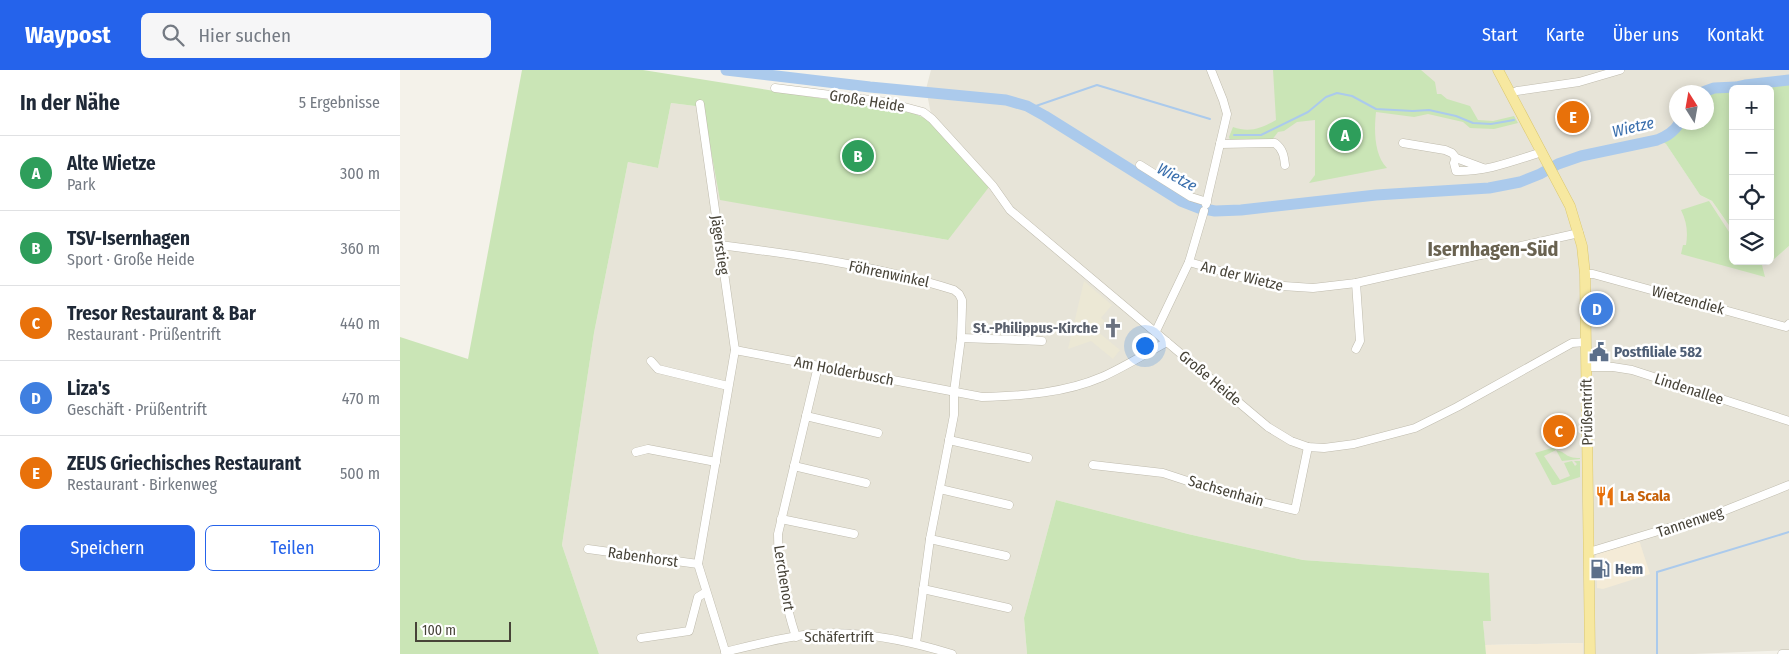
<!DOCTYPE html>
<html lang="de">
<meta charset="utf-8">
<style>
:root{--surface:#fff;--page:#f6f6f7;--text:#1f2937;--muted:#747a83;--line:#e0e1e3;--accent:#2563eb}
body{margin:0;font-family:"Fira Sans Condensed",sans-serif;background:var(--page);color:var(--text)}
.controls{position:absolute;right:15px;top:15px;display:grid;overflow:hidden;border-radius:8px;box-shadow:0 2px 12px #0003}
.controls button{width:45px;height:45px;display:grid;place-items:center;padding:0;border:0;border-bottom:1px solid var(--line);background:var(--surface);color:var(--text);font:25px sans-serif}
.compass{position:absolute;left:1269px;top:15px;width:45px;height:45px;border-radius:50%;background:var(--surface);box-shadow:0 2px 12px #0003;rotate:349deg}
.scale{position:absolute;left:15px;bottom:12px;width:96px;box-sizing:border-box;padding-left:5px;border:2px solid #474338;border-top:0;font-size:14px;line-height:18px;white-space:nowrap;color:#474338;-webkit-text-stroke:4px #fff;paint-order:stroke}
.you{position:absolute;left:744px;top:275px;width:18px;height:18px;margin:-12px;border:4px solid #fff;border-radius:50%;background:#1a73e8;box-shadow:0 0 0 8px #1a73e833}
.badge{display:grid;place-items:center;width:32px;height:32px;border-radius:50%;background:var(--accent);color:#fff;font-size:16px;font-weight:700}
.pin{position:absolute;translate:-50% -50%;border:2px solid #fff;box-shadow:0 1px 5px #0006}
.list{margin:0;padding:0;list-style:none}
h2{display:flex;justify-content:space-between;align-items:center;height:65px;margin:0;padding:0 20px;font-size:21px}
h2 small{font-size:16px;font-weight:400;color:var(--muted)}
.list li{display:grid;grid-template-columns:32px 1fr auto;gap:15px;align-items:center;box-sizing:border-box;height:75px;padding:0 20px;border-top:1px solid var(--line)}
.list b{display:block;font-size:19px;white-space:nowrap}
.list p{margin:0;font-size:16px;white-space:nowrap;color:var(--muted)}
.list em{font-size:16px;font-style:normal;color:var(--muted)}
.actions{display:flex;gap:10px;padding:15px 20px}
.actions a{flex:1;padding:11px 0;border:1px solid var(--accent);border-radius:8px;text-align:center;font-size:18px;color:var(--accent)}
.actions .main{background:var(--accent);color:#fff}
.icon{flex:none;width:28px;height:28px;fill:none;stroke:currentColor;stroke-width:2;stroke-linecap:round;stroke-linejoin:round}
.map{position:relative;flex:none;width:1389px;height:584px;overflow:hidden}
header{display:flex;align-items:center;gap:30px;box-sizing:border-box;height:70px;padding:0 25px;background:var(--accent);color:#fff}
header strong{font-size:24px}
nav{display:flex;gap:28px;margin-inline-start:auto;font-size:18px}
.search{width:350px;height:45px;background:var(--page);display:flex;align-items:center;gap:12px;box-sizing:border-box;padding:0 18px;border-radius:8px;color:var(--muted);font-size:19px}
main{display:flex}
aside{flex:1;background:var(--surface)}
.map>svg:first-child{display:block}
.residential{fill:#e7e4d8}
.commercial{fill:#f4ebd7}
.education{fill:#ece8d5}
.green{fill:#cae5b6}
.lines{fill:none;stroke-linecap:round;stroke-linejoin:round}
.stream{stroke:#abcaec;stroke-width:2}
.river{stroke:#abcaec;stroke-width:11}
.minor-casing{stroke:#bfbbad;stroke-width:9}
.major-casing{stroke:#dbc870;stroke-width:11}
.minor{stroke:#fff;stroke-width:8}
.major{stroke:#f7e8a0;stroke-width:10}
.labels{text-anchor:middle;dominant-baseline:central;stroke-width:5;stroke-linejoin:round;paint-order:stroke}
.street-label{font-size:15px;fill:#474338;stroke:#fff}
.worship-label{font-size:15px;font-weight:bold;fill:#5b616d;stroke:#fff;text-anchor:end}
.service-label{font-size:15px;font-weight:bold;fill:#4e5e75;stroke:#fff;text-anchor:start}
.food-label{font-size:15px;font-weight:bold;fill:#c56008;stroke:#fff;text-anchor:start}
.water-label{font-size:16px;font-style:italic;fill:#396eac;stroke:#fff}
.district-label{font-size:20px;font-weight:bold;fill:#696250;stroke:#fff}
</style>
<header>
<strong>Waypost</strong>
<div class="search"><svg class="icon" aria-label="search" viewBox="0 0 24 24"><circle cx="10" cy="10" r="6"/><path d="M15 15l6 6"/></svg>Hier suchen</div>
<nav><a>Start</a><a>Karte</a><a>Über uns</a><a>Kontakt</a></nav>
</header>
<main>
<aside>
<h2>In der Nähe<small>5 Ergebnisse</small></h2>
<ul class="list">
<li><span class="badge" style="background:#2e9e5b">A</span><div><b>Alte Wietze</b><p>Park</p></div><em>300 m</em></li>
<li><span class="badge" style="background:#2e9e5b">B</span><div><b>TSV-Isernhagen</b><p>Sport · Große Heide</p></div><em>360 m</em></li>
<li><span class="badge" style="background:#e8710a">C</span><div><b>Tresor Restaurant &amp; Bar</b><p>Restaurant · Prüßentrift</p></div><em>440 m</em></li>
<li><span class="badge" style="background:#3f7fe0">D</span><div><b>Liza's</b><p>Geschäft · Prüßentrift</p></div><em>470 m</em></li>
<li><span class="badge" style="background:#e8710a">E</span><div><b>ZEUS Griechisches Restaurant</b><p>Restaurant · Birkenweg</p></div><em>500 m</em></li>
</ul>
<div class="actions"><a class="main">Speichern</a><a>Teilen</a></div>
</aside>
<div class="map">
<svg width="1389" height="584" viewBox="0 0 1389 584">
<rect width="100%" height="100%" fill="#f4f2ea"/>
<path class="residential" d="M531,0H1389V8L1336,16H1314L1298,22H1276L1277,53L1275,58L1267,64L1257,67L1266,74L1300,125L1312,131L1333,161V191H1370V188L1372,191L1389,176V580L1293,584H1183V573L1085,575L1083,551H1091L1088,503L903,490L788,464L656,430L624,548L627,584H199L162,475L194,263L228,92L258,98L271,33L303,37L475,157L548,170L532,49L526,19Z"/>
<g class="commercial">
<path d="M1239,470L1250,504L1203,519L1197,518L1196,483Z"/>
<path d="M1183,573V584H1086L1085,575Z"/>
</g>
<path class="education" d="M684,211L712,235L701,248L705,251L697,261L720,280L713,289L691,271L668,279Z"/>
<g class="green">
<path d="M122,0H243L513,43L529,50L589,117L548,170L320,130L303,37L271,33L258,98L228,92L194,263L162,475L199,584H0V267L68,289Z"/>
<path d="M873,0H1021L1035,12L1037,24H1041L1047,29L1070,36L1078,50L1093,51L1114,46L1118,53L1094,59L1070,58L1063,52L1028,44L1014,47L976,42C974,60 974,85 987,98L909,113L915,105V50L897,52L884,61L878,62L872,70H830L829,67L833,57C850,63 862,58 876,50Z"/>
<path d="M1389,8V176L1372,191L1370,188V19H1333V161L1312,131L1300,125L1266,74L1256,67C1266,64 1273,61 1277,53L1306,52V22H1298L1314,16H1336Z"/>
<path d="M1309,131L1333,168V191H1361L1365,207L1281,184L1283,175H1286C1288,163 1287,152 1281,140Z"/>
<path d="M1155,377L1156,380C1167,382 1164,388 1180,388V389L1162,391L1156,380L1144,386L1160,410L1170,406L1164,393L1172,391L1175,396L1177,394L1174,391H1180V407L1155,415H1152L1135,383Z"/>
<path d="M656,430L788,464L903,490L1089,503L1091,551H1083L1086,584H627L624,548Z"/>
</g>
<g class="lines">
<g class="stream">
<path d="M630,38L697,15L810,49"/>
<path d="M834,65H861L908,42L926,27L937,23L952,26L976,39L1013,41L1029,40L1056,46L1073,53L1091,54L1114,50"/>
<path d="M1257,584V502L1389,462"/>
</g>
<g class="river">
<path d="M326,0L470,17L606,30L627,36L645,46L781,131L799,138L815,141L841,140L976,125L1089,118L1120,112L1140,104L1158,94L1181,86L1257,70C1267,66 1274,62 1280,52"/>
<path d="M1303,22L1314,18L1336,17L1345,15L1389,10"/>
</g>
<defs>
<g id="minor">
<path d="M375,18L486,32L523,42L532,49L593,116L610,140L868,357L891,371L908,377L924,378L954,374L1015,358L1057,337L1172,273L1186,272"/>
<path d="M1111,24L1117,21L1179,12L1220,0"/>
<path d="M300,34L335,280L298,494L326,584"/>
<path d="M1003,73L1045,80L1052,83L1056,88L1083,98"/>
<path d="M820,74L875,73C883,79 884,86 885,95"/>
<path d="M1056,88L1054,93L1056,101C1086,102 1113,91 1142,82"/>
<path d="M740,95L791,127L807,132"/>
<path d="M806,134L827,44L823,30L811,0"/>
<path d="M320,175C398,185 478,196 554,220L559,224L562,230V237L561,268L554,322V345L530,469L516,573"/>
<path d="M789,192L868,215L913,218L956,213L1179,163"/>
<path d="M1185,204H1193L1386,257L1389,254"/>
<path d="M956,213L960,271L956,279"/>
<path d="M756,261L789,192L804,141"/>
<path d="M561,268L642,271"/>
<path d="M335,280L582,327C622,326 665,323 702,307C724,297 745,284 767,272"/>
<path d="M251,291L258,299L328,316"/>
<path d="M1186,297H1213L1232,300L1389,351"/>
<path d="M406,346L478,363"/>
<path d="M549,370L628,388"/>
<path d="M236,382L248,379L316,392"/>
<path d="M693,395L763,403L824,423L895,440L908,377"/>
<path d="M394,396L466,413"/>
<path d="M540,419L609,435"/>
<path d="M381,449L454,464"/>
<path d="M530,469L606,486"/>
<path d="M188,479L298,494"/>
<path d="M1189,482L1321,442L1389,415"/>
<path d="M523,519L608,538"/>
<path d="M396,567C385,533 378,500 378,464L418,296"/>
<path d="M241,568L289,561L298,527L306,522"/>
<path d="M325,582C353,575 383,567 412,564C460,560 507,570 552,584"/>
<path d="M1382,584H1389"/>
</g>
<path id="major" d="M1098,0L1170,136L1182,176L1185,204L1190,584"/>
</defs>
<use href="#minor" class="minor-casing"/>
<use href="#major" class="major-casing"/>
<use href="#minor" class="minor"/>
<use href="#major" class="major"/>
</g>
<defs>
<symbol id="church-bare" viewBox="-9 -9 18 18"><path d="M-1.2-6h2.4v3.5h3.3v2.4h-3.3V6h-2.4V-.1h-3.3v-2.4h3.3Z" fill="#6b7280" stroke="#fff" stroke-width="2.5" paint-order="stroke"/></symbol>
<symbol id="civic-bare" viewBox="-9 -9 18 18"><path d="M-.6-6.5H3V-4.5H.6V-3L4-1V1h2V6H-6V1h2V-1L-.6-3ZM-1.2 2.5V6h2.4V2.5Z" fill="#5c6f8a" stroke="#fff" stroke-width="2.5" paint-order="stroke"/></symbol>
<symbol id="restaurant-bare" viewBox="-9 -9 18 18"><path d="M-5-6h1v4h1v-4h1v4h1v-4h1v5L-1.5 .5V6h-2V.5L-5-1ZM5-6V6H3V1.5H1.5Q1.5-4 5-6Z" fill="#e8710a" stroke="#fff" stroke-width="2.5" paint-order="stroke"/></symbol>
<symbol id="fuel-bare" viewBox="-9 -9 18 18"><path d="M-5.5-6h7V0h2V4h1.3V-2.5L3-4.5l.8-.8L6-3V5H2.5V1h-1V6h-7ZM-4.2-4.7v3.2H.2V-4.7Z" fill="#5c6f8a" stroke="#fff" stroke-width="2.5" paint-order="stroke"/></symbol>
</defs>
<g fill-rule="evenodd">
<use href="#church-bare" x="699" y="244" width="28" height="28"/>
<use href="#civic-bare" x="1185" y="268" width="28" height="28"/>
<use href="#restaurant-bare" x="1191" y="412" width="28" height="28"/>
<use href="#fuel-bare" x="1186" y="485" width="28" height="28"/>
</g>
<g class="labels">
<g class="street-label">
<text transform="translate(467 31) rotate(9)">Große Heide</text>
<text transform="translate(320 175) rotate(82)">Jägerstieg</text>
<text transform="translate(489 204) rotate(12)">Föhrenwinkel</text>
<text transform="translate(842 206) rotate(14)">An der Wietze</text>
<text transform="translate(1288 230) rotate(15)">Wietzendiek</text>
<text transform="translate(444 301) rotate(11)">Am Holderbusch</text>
<text transform="translate(810 308) rotate(40)">Große Heide</text>
<text transform="translate(1289 319) rotate(18)">Lindenallee</text>
<text transform="translate(1187 342) rotate(-91)">Prüßentrift</text>
<text transform="translate(826 421) rotate(16)">Sachsenhain</text>
<text transform="translate(1290 452) rotate(-18)">Tannenweg</text>
<text transform="translate(243 487) rotate(8)">Rabenhorst</text>
<text transform="translate(384 508) rotate(81)">Lerchenort</text>
<text x="439" y="567">Schäfertrift</text>
</g>
<g class="worship-label">
<text x="698" y="258">St.-Philippus-Kirche</text>
</g>
<g class="service-label">
<text x="1214" y="282">Postfiliale 582</text>
<text x="1215" y="499">Hem</text>
</g>
<g class="food-label">
<text x="1220" y="426">La Scala</text>
</g>
<g class="water-label">
<text transform="translate(1233 57) rotate(-13)">Wietze</text>
<text transform="translate(777 107) rotate(28)">Wietze</text>
</g>
<g class="district-label">
<text x="1093" y="179">Isernhagen-Süd</text>
</g>
</g>
</svg>
<div class="controls">
<button>+</button>
<button>−</button>
<button><svg class="icon" aria-label="locate" viewBox="0 0 24 24"><circle cx="12" cy="12" r="6"/><path d="M12 2v4M12 18v4M2 12h4M18 12h4"/></svg></button>
<button><svg class="icon" aria-label="layers" viewBox="0 0 24 24"><path d="M12 4l9 5-9 5-9-5zM3 14l9 5 9-5"/></svg></button>
</div>
<svg class="compass" viewBox="-18 -18 36 36"><path d="M0-13l5 13h-10z" fill="#e53935"/><path d="M0 13l5-13h-10z" fill="#747a83"/></svg>
<div class="scale">100 m</div>
<div class="you"></div>
<div class="pin badge" style="left:945px;top:65px;background:#2e9e5b">A</div>
<div class="pin badge" style="left:458px;top:86px;background:#2e9e5b">B</div>
<div class="pin badge" style="left:1159px;top:361px;background:#e8710a">C</div>
<div class="pin badge" style="left:1197px;top:239px;background:#3f7fe0">D</div>
<div class="pin badge" style="left:1173px;top:47px;background:#e8710a">E</div>
</div>
</main>
